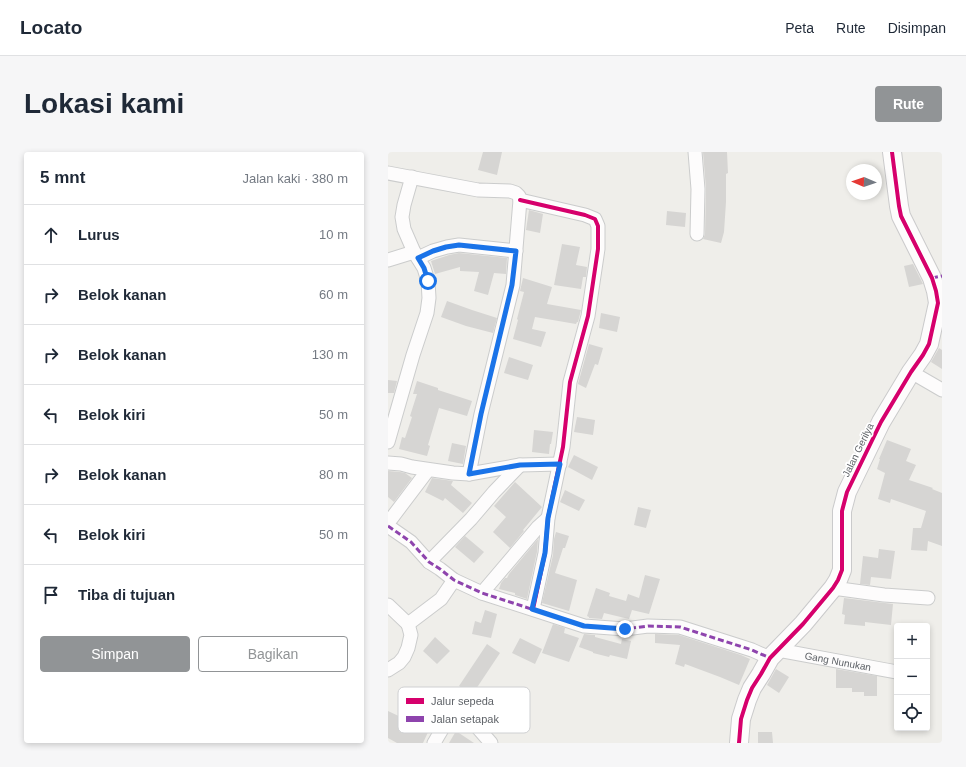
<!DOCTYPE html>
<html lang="id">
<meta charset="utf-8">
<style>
:root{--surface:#fff;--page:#f6f6f7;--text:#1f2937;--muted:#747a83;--line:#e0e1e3;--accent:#919496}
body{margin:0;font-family:Arial,sans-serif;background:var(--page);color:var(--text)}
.controls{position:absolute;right:12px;bottom:12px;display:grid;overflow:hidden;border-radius:4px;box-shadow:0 2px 6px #0003}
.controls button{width:36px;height:36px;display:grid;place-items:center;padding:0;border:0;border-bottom:1px solid var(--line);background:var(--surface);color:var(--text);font:20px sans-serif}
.compass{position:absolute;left:458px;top:12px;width:36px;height:36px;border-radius:50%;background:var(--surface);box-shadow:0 2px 6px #0003;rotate:272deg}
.stop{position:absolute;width:12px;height:12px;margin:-9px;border:3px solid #1a73e8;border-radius:50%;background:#fff}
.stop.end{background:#1a73e8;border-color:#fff;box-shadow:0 1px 4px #0008}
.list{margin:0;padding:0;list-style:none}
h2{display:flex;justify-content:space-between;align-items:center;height:52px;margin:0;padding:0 16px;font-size:17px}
h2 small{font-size:13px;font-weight:400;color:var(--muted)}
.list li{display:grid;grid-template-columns:26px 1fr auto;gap:12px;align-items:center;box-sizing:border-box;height:60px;padding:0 16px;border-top:1px solid var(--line)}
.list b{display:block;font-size:15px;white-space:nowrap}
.list em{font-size:13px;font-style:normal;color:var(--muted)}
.actions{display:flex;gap:8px;padding:12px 16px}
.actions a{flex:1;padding:9px 0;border:1px solid var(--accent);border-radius:4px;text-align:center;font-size:14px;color:var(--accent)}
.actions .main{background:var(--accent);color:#fff}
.icon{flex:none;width:22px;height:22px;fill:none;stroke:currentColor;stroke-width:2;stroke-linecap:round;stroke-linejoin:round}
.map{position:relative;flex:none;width:554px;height:591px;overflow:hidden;border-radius:4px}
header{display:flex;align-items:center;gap:24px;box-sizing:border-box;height:56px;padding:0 20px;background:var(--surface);border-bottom:1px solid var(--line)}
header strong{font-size:19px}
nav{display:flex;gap:22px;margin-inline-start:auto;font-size:14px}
.intro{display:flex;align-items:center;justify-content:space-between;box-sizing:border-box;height:96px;padding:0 24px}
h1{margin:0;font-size:28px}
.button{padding:10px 18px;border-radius:4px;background:var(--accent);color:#fff;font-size:14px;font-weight:700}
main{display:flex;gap:24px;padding:0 24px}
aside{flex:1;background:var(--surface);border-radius:4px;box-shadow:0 2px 6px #0003}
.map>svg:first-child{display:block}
.building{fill:#d6d5d3}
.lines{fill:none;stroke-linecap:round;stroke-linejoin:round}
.street-casing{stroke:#cbcccc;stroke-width:15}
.secondary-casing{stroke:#cacacb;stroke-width:20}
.street{stroke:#fdfcfc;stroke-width:13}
.secondary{stroke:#fdfcfc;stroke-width:18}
.quiet{stroke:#8e44ad;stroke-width:3;stroke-dasharray:6 3;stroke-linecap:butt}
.cycleway-casing{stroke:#fff;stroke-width:6}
.cycleway{stroke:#d6006c;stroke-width:4}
.route{stroke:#1a73e8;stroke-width:5}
.labels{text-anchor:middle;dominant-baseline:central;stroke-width:3.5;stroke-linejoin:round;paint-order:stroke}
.street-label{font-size:10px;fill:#5f6368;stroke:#fff}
.key{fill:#fff;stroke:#cfd0d2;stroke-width:1}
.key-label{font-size:11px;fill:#5f6368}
</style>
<header>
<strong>Locato</strong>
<nav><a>Peta</a><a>Rute</a><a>Disimpan</a></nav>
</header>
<div class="intro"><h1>Lokasi kami</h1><a class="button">Rute</a></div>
<main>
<aside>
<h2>5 mnt<small>Jalan kaki · 380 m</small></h2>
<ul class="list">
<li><svg class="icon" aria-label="ahead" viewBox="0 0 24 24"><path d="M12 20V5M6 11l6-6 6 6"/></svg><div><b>Lurus</b></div><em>10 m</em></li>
<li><svg class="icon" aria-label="right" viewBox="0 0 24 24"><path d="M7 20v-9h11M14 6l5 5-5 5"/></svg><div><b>Belok kanan</b></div><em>60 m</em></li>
<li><svg class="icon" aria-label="right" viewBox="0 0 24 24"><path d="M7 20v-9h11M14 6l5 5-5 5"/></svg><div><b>Belok kanan</b></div><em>130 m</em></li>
<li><svg class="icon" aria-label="left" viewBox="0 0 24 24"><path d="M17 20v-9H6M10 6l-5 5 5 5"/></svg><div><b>Belok kiri</b></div><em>50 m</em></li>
<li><svg class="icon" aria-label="right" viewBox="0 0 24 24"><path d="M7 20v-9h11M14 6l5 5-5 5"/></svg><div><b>Belok kanan</b></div><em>80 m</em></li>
<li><svg class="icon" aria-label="left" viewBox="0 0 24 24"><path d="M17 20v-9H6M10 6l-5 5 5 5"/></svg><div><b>Belok kiri</b></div><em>50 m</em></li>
<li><svg class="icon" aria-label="arrive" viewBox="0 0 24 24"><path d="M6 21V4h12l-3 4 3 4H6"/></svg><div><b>Tiba di tujuan</b></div></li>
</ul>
<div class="actions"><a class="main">Simpan</a><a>Bagikan</a></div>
</aside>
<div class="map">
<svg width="554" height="591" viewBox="0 0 554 591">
<rect width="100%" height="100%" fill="#efeeea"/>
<g class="building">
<path d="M95,0H114L109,23L90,18Z"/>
<path d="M315,0H339L340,21L338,22V50L336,80L333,91L315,87L317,82L318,37Z"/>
<path d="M141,58L155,62L152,81L138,78Z"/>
<path d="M279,59L298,61L297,75L278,73Z"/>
<path d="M174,92L192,95L188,113L199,115L198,125H195L193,137L166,133Z"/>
<path d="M71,101L119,106L118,122L106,121L100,143L86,139L91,120L72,119V115L47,122L43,109L61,103Z"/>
<path d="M525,112L535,132L521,135L516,114Z"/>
<path d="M135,126L164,135L159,152L193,158L190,170H189L188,172L147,165L144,177L158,180L153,195L125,187L130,168L129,167L136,140L132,139Z"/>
<path d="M59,149L84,158L109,166L105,181L78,174L53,165Z"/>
<path d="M213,161L232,165L229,180L211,176Z"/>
<path d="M201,192L215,196L210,213L207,212L198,236L190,232Z"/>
<path d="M551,196L554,198V217L543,210Z"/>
<path d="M121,205L145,213L140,228L116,221Z"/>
<path d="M0,228L9,229L6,241H0Z"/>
<path d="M29,229L50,236V238L84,249L79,264L51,256L40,293L42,294L39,304L11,297L14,285L17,286L24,265L22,264L29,242H25Z"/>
<path d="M189,265L207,268L205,283L186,280Z"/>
<path d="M146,278L165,280L163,292H162L161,302L144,300Z"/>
<path d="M499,288L523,297L518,309L528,313L521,328L545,336L544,337L554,341V394L540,389L539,399L523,398L525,376H533L538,359L503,347L502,351L490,347L497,321L489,317L492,307H491Z"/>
<path d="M64,291L78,294L75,312L60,309Z"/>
<path d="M186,303L210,315L204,328L180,315Z"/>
<path d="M0,319L12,320L17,321L24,326L6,350L0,345Z"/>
<path d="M44,326L65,329L63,333L84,351L75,361L57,346L55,349L37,340Z"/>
<path d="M127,330L154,355L135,378L136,379L122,396L105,380L118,365L106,354Z"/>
<path d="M177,338L197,348L191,359L172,350Z"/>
<path d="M250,355L263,358L258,376L246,373Z"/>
<path d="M168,380L181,384L177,396H175L167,421L189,428L181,459L154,451L165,403L166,387Z"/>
<path d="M77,384L96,400L86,411L67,395Z"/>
<path d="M150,387L149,400L139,447L127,443V441L111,437L113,431L117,426H119L121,422Z"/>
<path d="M491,397L507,399L503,427L483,425L482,433L472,432L475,404L490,406Z"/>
<path d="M257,423L272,427L261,462L244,458L241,467L216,461L214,467L201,466V465L199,464L208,436L222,441L221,444L238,449L240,442L251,446Z"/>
<path d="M456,446L505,452L503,473L477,470V474L456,472L457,463L454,462Z"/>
<path d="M97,458L109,462L103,486L84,482L87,469L93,471Z"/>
<path d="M165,472L177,476L176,481L191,486L181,510L154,501Z"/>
<path d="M196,482L207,483V485L233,492L234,487L243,489L239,507L222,503L221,505L205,501V500L191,495Z"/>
<path d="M267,482L291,483L353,503L362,507L351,533L332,525L297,512L296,515L287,512L292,493L267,491Z"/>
<path d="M47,485L62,499L49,512L35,499Z"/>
<path d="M132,486L154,497L147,512L124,501Z"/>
<path d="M99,492L112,501L84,543L71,534Z"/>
<path d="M388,517L401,525L391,541L379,533Z"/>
<path d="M448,517L489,524V544H476V540H464V536H448Z"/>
<path d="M0,559L17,567V569L33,576L45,561L48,563L35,591H9L0,586Z"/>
<path d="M68,579L86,591H61Z"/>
<path d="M370,580H384L385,591H370Z"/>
</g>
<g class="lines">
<defs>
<g id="street">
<path d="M307,0L310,37L309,82"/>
<path d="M0,21L90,38L122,39L128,41L131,44L132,48L125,133L93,262L81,322"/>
<path d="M132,48L197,63L207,67L210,74V97L200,164L182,230L175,295L160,366L157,401L145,457"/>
<path d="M30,106L45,99L59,95L71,93L128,99"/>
<path d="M0,108L26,100"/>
<path d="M523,220L554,238"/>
<path d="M0,290L25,203L39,161L41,146L40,129L36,116L26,100L16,77L14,65L16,53L24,25"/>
<path d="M0,311L13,312L24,315L65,321L81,322L132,313L172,312"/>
<path d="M0,371L40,318"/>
<path d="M0,374L23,390L41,410L52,417L66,428L94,441L196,474L237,477L260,474L292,475L364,498L382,506"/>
<path d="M41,410L83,367L106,340L132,313"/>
<path d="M445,436L496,443L540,446"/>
<path d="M94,441L150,375L160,366"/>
<path d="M0,453L20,472"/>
<path d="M20,472L53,447L66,428"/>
<path id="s1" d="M390,498L509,520"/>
<path d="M0,518L11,511L16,505L20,496L23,483L20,472"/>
<path d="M46,591C49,586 64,559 67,557C70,555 74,558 76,560L103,591"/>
</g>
<path id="secondary" d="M351,591L353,567L359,548L364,536L373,522L382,506L415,472L445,436L450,428L454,418V359L459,340L493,270L523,220L535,203L541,192L550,151L548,139L544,126L513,64L511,54L504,0"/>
</defs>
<use href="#street" class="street-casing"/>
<use href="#secondary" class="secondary-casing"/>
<use href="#street" class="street"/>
<use href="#secondary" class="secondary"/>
<g class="quiet">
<path d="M544,126L554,124"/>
<path d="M0,374L23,390L41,410L52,417L66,428L94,441L196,474L237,477L260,474L292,475L364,498L382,506"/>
</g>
<defs>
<g id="cycleway">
<path d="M132,48L197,63L207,67L210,74V97L200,164L182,230L175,295L160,366L157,401L145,457"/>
<path d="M351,591L353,567L359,548L364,536L373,522L382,506L415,472L445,436L450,428L454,418V359L459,340L493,270L523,220L535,203L541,192L550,151L548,139L544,126L513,64L511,54L504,0"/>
</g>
</defs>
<use href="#cycleway" class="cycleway-casing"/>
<use href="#cycleway" class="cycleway"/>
</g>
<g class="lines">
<path class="route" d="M40,129L36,116L30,106L45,99L58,95L71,93L128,99L124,133L93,262L81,322L132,313L172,312L160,366L157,401L144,457L196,474L237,477"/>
</g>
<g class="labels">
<g class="street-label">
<text transform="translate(470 298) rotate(-64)">Jalan Gerilya</text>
<text stroke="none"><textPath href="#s1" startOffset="61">Gang Nunukan</textPath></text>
</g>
</g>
<rect x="10" y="535" width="132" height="46" rx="6" class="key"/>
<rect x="18" y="546" width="18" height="6" fill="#d6006c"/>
<rect x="18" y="564" width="18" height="6" fill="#8e44ad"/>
<g class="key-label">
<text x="43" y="553">Jalur sepeda</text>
<text x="43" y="571">Jalan setapak</text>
</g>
</svg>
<div class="controls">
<button>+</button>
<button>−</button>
<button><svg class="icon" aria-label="locate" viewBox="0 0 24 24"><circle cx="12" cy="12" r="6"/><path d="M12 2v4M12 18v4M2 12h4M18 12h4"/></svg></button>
</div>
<svg class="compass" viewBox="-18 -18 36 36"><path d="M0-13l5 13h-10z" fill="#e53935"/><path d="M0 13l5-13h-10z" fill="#747a83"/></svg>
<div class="stop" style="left:40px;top:129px"></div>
<div class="stop end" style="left:237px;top:477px"></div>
</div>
</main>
